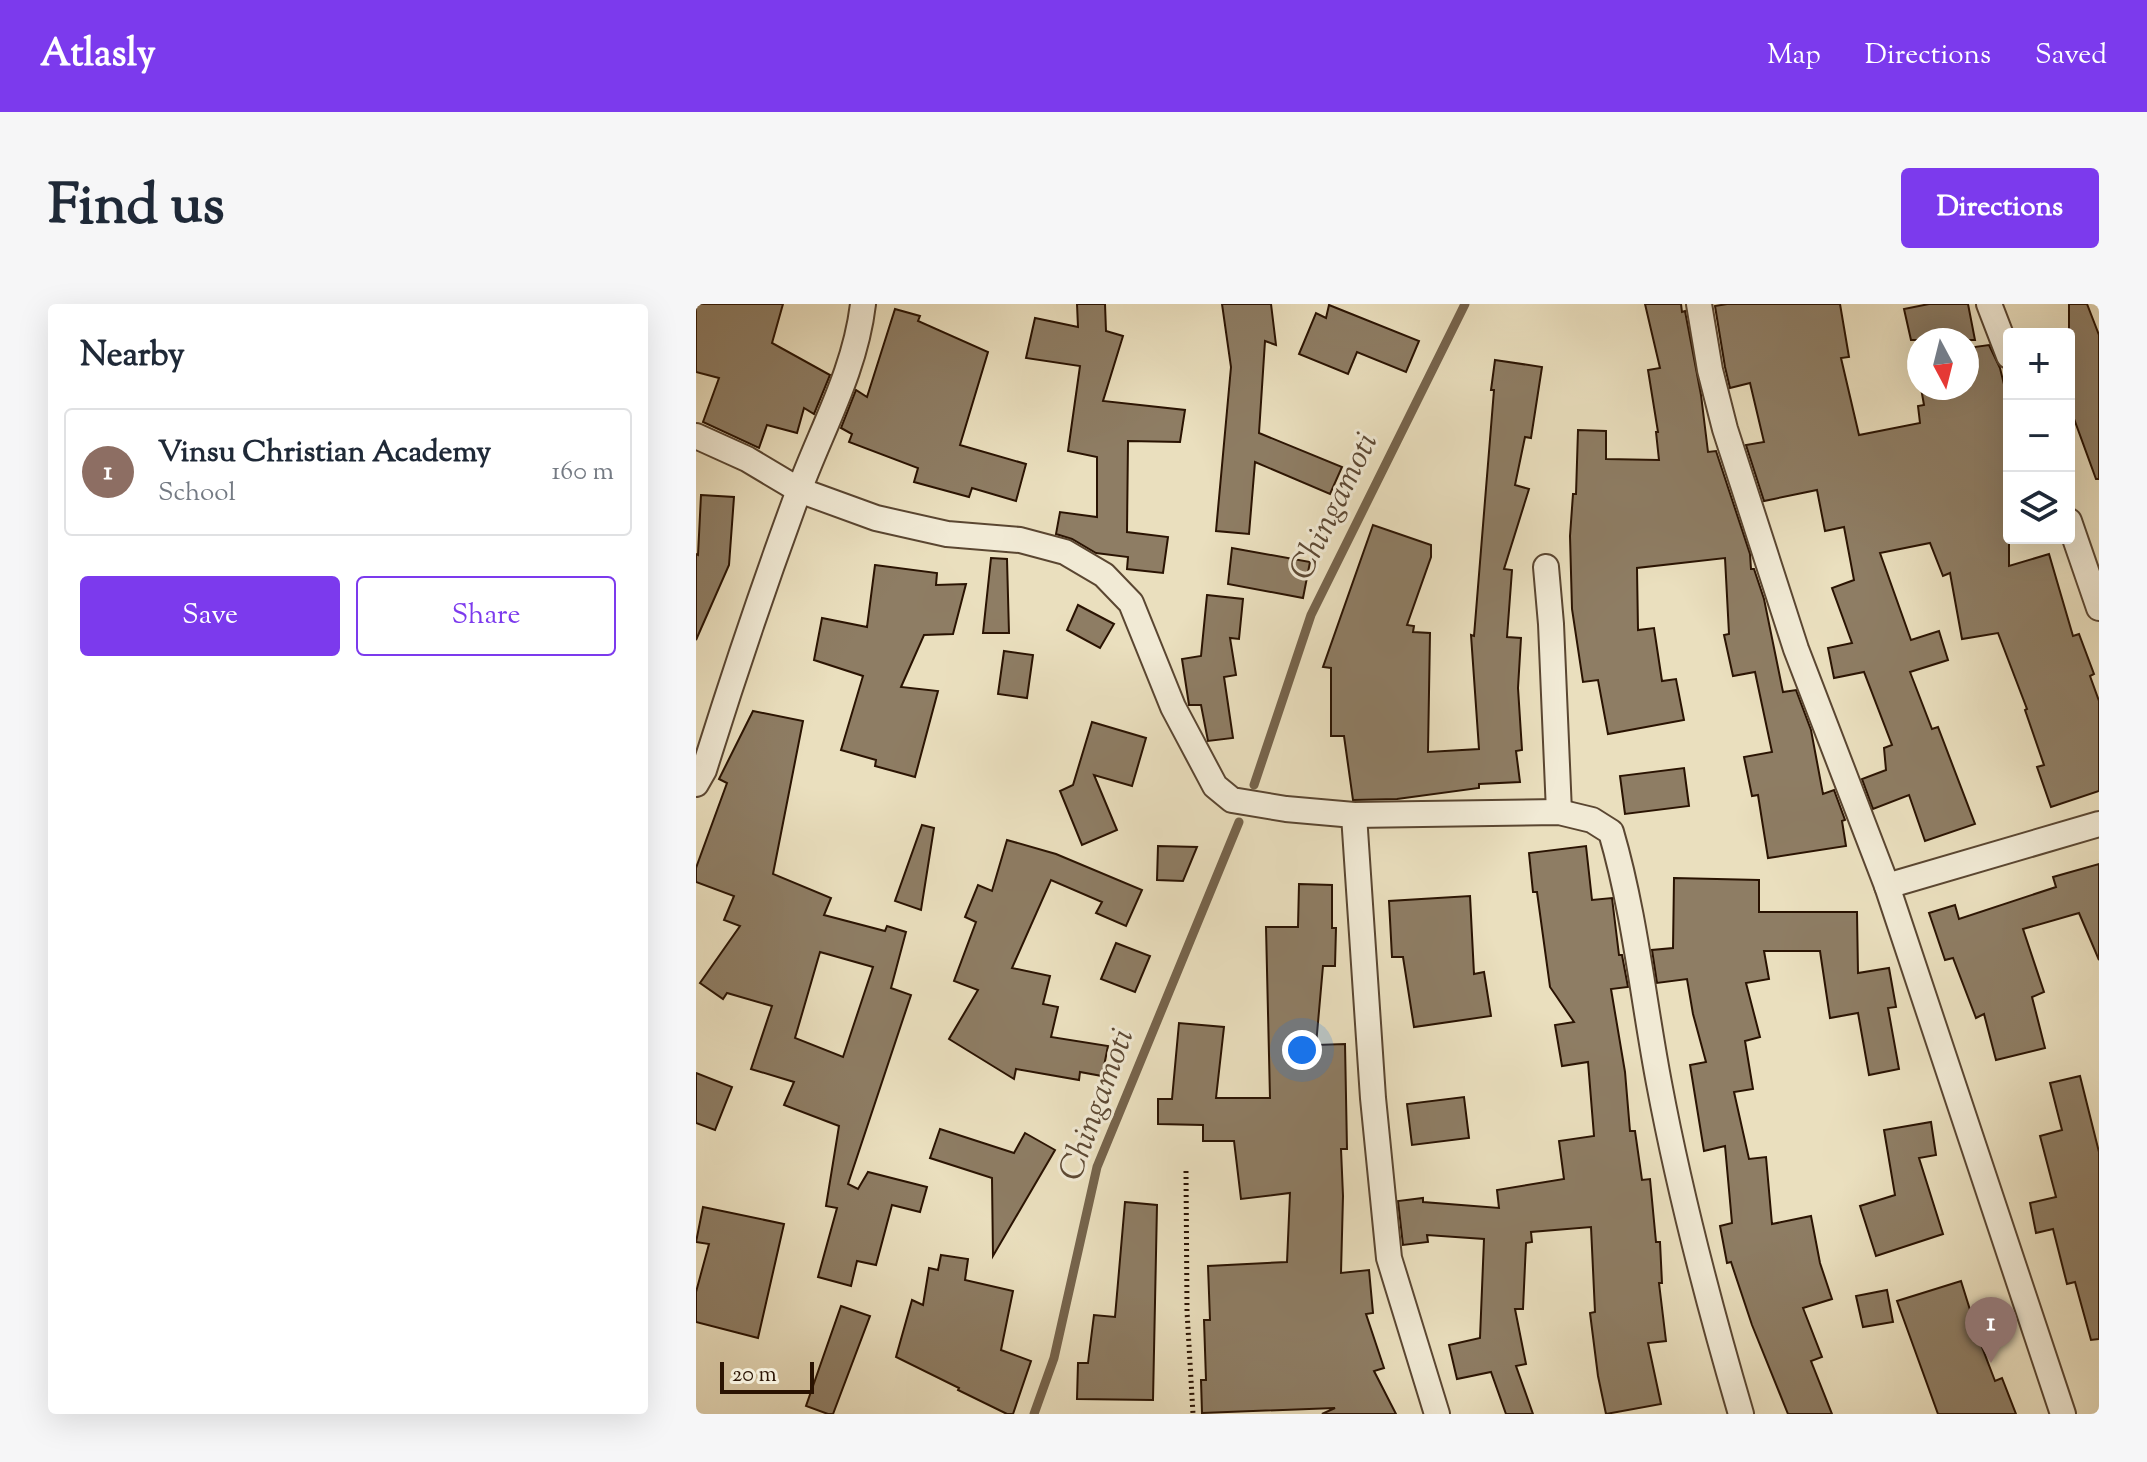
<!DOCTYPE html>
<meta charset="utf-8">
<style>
:root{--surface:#fff;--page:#f6f6f7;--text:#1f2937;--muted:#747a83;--line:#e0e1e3;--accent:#7c3aed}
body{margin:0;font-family:"Sorts Mill Goudy",serif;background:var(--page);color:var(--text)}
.controls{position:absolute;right:24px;top:24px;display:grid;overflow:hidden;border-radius:8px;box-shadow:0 8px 32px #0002}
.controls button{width:72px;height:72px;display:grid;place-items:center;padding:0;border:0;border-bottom:2px solid var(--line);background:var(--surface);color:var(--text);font:40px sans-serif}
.compass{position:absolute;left:1211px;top:24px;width:72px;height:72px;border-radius:50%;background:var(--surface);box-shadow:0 8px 32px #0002;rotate:173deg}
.scale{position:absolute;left:24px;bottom:20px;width:94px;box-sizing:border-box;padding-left:8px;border:4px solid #2a1302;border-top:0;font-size:22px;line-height:28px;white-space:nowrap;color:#2a1302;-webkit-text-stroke:6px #f1ead5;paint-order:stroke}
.you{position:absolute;left:606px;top:746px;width:28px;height:28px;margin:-20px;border:6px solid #fff;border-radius:50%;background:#1a73e8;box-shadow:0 0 0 12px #1a73e833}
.badge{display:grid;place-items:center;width:52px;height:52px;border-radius:50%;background:var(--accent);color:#fff;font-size:26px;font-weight:700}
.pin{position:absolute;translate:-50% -66px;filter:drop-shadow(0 2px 4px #0008)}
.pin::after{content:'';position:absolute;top:42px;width:28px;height:24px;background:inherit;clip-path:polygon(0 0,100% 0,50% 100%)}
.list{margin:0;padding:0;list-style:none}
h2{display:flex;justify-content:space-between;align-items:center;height:104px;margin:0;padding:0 32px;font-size:34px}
h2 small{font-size:26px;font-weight:400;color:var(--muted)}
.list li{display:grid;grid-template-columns:52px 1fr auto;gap:24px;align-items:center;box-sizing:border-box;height:128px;margin:0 16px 16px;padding:0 16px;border:2px solid var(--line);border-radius:8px}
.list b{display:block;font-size:30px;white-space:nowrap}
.list p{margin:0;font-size:26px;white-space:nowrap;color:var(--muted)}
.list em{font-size:26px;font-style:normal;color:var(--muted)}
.actions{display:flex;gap:16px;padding:24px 32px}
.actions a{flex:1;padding:18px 0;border:2px solid var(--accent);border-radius:8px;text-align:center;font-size:28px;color:var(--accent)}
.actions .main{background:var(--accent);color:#fff}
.icon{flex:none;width:44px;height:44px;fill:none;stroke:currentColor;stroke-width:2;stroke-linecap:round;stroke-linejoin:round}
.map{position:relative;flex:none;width:1403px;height:1110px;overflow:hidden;border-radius:8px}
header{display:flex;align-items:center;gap:48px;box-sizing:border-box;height:112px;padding:0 40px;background:var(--accent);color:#fff}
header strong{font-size:38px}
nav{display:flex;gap:44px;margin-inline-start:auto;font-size:28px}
.intro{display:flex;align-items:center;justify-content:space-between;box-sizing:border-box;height:192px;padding:0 48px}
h1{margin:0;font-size:56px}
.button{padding:20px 36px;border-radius:8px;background:var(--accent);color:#fff;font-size:28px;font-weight:700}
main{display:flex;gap:48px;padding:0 48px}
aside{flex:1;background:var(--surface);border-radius:8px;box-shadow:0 8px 32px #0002}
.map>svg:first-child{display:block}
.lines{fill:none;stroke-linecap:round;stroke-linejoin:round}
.stream{stroke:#76644c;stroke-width:9}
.building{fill:#8e7d64;stroke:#2a1302;stroke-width:2;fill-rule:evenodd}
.minor-casing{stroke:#5a4631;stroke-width:28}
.path{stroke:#2a1302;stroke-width:5;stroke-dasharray:2 4;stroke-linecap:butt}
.minor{stroke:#f1ead5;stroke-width:24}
.labels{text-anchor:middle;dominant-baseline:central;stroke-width:6;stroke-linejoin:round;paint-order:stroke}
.water-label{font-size:34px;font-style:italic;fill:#5d4934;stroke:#f1ead5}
</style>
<header>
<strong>Atlasly</strong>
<nav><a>Map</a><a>Directions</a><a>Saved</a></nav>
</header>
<div class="intro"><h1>Find us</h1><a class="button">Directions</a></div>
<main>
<aside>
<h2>Nearby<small></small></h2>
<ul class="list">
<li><span class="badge" style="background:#8d6e63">1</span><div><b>Vinsu Christian Academy</b><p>School</p></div><em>160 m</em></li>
</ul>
<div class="actions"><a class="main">Save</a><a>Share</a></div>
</aside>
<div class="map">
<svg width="1403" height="1110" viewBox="0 0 1403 1110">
<rect width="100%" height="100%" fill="#eadfbe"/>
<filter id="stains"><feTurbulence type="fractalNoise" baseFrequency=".0025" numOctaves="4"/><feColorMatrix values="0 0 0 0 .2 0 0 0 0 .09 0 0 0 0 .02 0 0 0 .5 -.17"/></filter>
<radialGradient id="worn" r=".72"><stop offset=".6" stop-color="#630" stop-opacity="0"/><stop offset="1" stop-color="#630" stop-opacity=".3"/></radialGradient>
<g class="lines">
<g class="stream">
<path d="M558,481L615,311L769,0"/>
<path d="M338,1110L358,1054L401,863L543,518"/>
</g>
</g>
<g class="building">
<path d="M0,0H87L76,39L134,71L118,110L108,104L101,129L71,121L63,144L7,118L23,74L0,68Z"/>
<path d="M381,0H409L410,27L427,32L407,97L489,106L484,138L432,137L431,228L472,233L467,269L431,265L432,253L400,249L376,235L360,230L364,208L401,213V153L372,147L384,62L330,54L339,14L382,23Z"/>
<path d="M526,0H575L580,41L569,37L563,129L646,163L634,190L559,158L553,230L520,227L535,63Z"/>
<path d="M949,0H985L986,8L989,7L1005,91L1012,148L1020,147L1054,250L1055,265H1058L1068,295L1087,388L1100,386L1115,426L1127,490L1138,486L1149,516L1146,517L1150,542L1072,554L1062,491L1056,492L1048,453L1076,448L1059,368L1037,372L1028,331L1033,330L1029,254L941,264L942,326L958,324L966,377L980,375L988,416L912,430L902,376L887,378L876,305L874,232L877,190H880L882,126L910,127V155L963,156L960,128H962L952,66L964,64Z"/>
<path d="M1031,0H1144L1153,53L1145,54L1163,131L1224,119L1222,102L1228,101L1225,84H1271V44L1293,41L1304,64L1313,101V262L1353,250L1377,332L1383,330L1398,370L1394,372L1403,397V487L1355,503L1341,463L1348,461L1329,406L1331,405L1302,329L1266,335L1254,269L1247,272L1234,239L1184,249L1215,336L1243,327L1252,356L1214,368L1236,425L1242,423L1279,520L1229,537L1213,491L1177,505L1166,475L1190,466L1188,444L1196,441L1168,368L1138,374L1132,344L1156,339L1136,284L1158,276L1148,223L1129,227L1121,186L1068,197L1050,141L1068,138L1054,79L1034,84L1029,63L1019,2Z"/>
<path d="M1233,0H1272L1279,36H1215L1208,5Z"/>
<path d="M1373,0H1391L1403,31V175H1400L1373,101Z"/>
<path d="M633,1L723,37L710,68L661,48L652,70L603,50L620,9L630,14Z"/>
<path d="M199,5L224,12L222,17L292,48L264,141L330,160L320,197L276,184L273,193L218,178L222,164L153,138L156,130L145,124L160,86L171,93Z"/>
<path d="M799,56L846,63L835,134L829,133L819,181L833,185L808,265L816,266L811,333L825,334L822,384L826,446L820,447L824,478L783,480V484L701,495L657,496L648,432H635V364L627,363L677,221L735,241V253L711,321L718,322L717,328L734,329L732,448L783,445L775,331L778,332L798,86H795Z"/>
<path d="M5,191L38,193L33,261L0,336V250L2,251Z"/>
<path d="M536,244L614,258L607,294L532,280Z"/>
<path d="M295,254L311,255L313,329H287Z"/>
<path d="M179,261L241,269L240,281L270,280L257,330L228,331L205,383L242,387L219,473L179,462L180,456L145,446L167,372L118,356L126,314L171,323Z"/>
<path d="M511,291L547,295L543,335L534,334L540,371L528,373L537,434L512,437L505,401H493L486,355L505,352Z"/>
<path d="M382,301L418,320L404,344L371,326Z"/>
<path d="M308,347L337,351L331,394L302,390Z"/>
<path d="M57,407L107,417L77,570L135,594L128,611L189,627L191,622L210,628L195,684L215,691L152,880L162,885L172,868L231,883L224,908L196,901L180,961L161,957L155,982L122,973L141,904L130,902L143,822L88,801L98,778L55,765L76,702L31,689L27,695L4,679L44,622L28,616L38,592L0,578V564L31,479L23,475ZM124,648L177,663L147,753L99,734Z"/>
<path d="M396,418L450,434L436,482L398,471L421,526L386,541L364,487L377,481Z"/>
<path d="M988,464L993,502L929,510L924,472Z"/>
<path d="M226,521L238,524L225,606L199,597Z"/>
<path d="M311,536L360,550L446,586L430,622L400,609L406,598L355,576L316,664L354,672L347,700L362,703L355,733L412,742L406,772L384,768L383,776L320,765L318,775L253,735L282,686L258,677L280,618L269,613L282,581L296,587Z"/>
<path d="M462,542L501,543L487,577L461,576Z"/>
<path d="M890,542L896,596L916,594L923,651H926L932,683L915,685L929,768L934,827H939L946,876L954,875L960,938H964L966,979H963L970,1037L952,1039L965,1100L910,1110L902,1072L894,1009L899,1008L895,923L835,928L836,938L830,939L827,1005H819L830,1060L820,1062L837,1110H810L795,1068L761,1075L753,1041L784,1034L788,935L731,931L732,938L707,941L702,897L727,894V898L803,904L801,886L868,875L863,837L898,832L892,758L866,762L859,721L878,718L854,683L841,588H837L833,549Z"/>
<path d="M1403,560V656L1383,609L1327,625L1348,688L1336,693L1349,744L1300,756L1288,710L1280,714L1257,654L1249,656L1233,609L1259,601L1263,615L1360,583L1357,573Z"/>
<path d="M978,574L1063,576V608H1161L1162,669L1193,664L1200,703L1192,704L1203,765L1173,771L1162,709L1134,714L1124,647H1068L1073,675L1050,679L1064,733L1049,737L1057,785L1038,788L1053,855L1070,853L1076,920L1115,912L1124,959L1136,995L1107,1004L1126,1053L1115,1057L1136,1110H1092L1056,1021L1035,958L1031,959L1024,922L1036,919L1029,842L1008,847L994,761L1010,758L997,710L991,675L961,679L956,646L977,644Z"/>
<path d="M603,580L636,581V624H640L639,662H627L620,741L649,740L651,845H645L647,892L645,969L673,966L677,1009L670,1010L688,1064L678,1067L700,1110H626L639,1104L506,1109L505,1076H510L508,1016H514L512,962L591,958L594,889L545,895L538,837H507V821L462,820V795H476L483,719L528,723L520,794H574L570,623H602Z"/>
<path d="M774,592L778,670L788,668L795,712L718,723L707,653H696L693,597Z"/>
<path d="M420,639L454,652L439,688L405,675Z"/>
<path d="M0,769L36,783L19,826L0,819Z"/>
<path d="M1384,772L1403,848V1035L1395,1036L1379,978L1371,980L1357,925L1340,929L1334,899L1360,893L1344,832L1366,826L1354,779Z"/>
<path d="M768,793L773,834L716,841L711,800Z"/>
<path d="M1235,818L1240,851L1223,854L1247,930L1180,952L1164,902L1199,891L1188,826Z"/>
<path d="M244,825L318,849L329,829L359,846L297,952L296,874L234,854Z"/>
<path d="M429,898L461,901L457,1096L381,1095L382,1059H392L398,1011L419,1013Z"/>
<path d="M7,903L88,920L62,1034L0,1018V988L13,940L0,938Z"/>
<path d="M245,951L272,955L269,976L317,987L305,1046L335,1057L317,1110H311L262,1086L263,1084L200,1053L216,996L227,1001L233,964L242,966Z"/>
<path d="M1265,977L1275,1009H1273L1299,1077L1306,1074L1320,1110H1242L1201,997Z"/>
<path d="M1191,986L1197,1018L1167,1023L1160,992Z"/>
<path d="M145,1002L174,1012L137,1110H132L110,1102Z"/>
</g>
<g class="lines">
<defs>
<g id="minor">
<path d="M1003,0L1014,66L1029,125L1100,345L1191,582L1367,1110"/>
<path d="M1293,0L1313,52"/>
<path d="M0,132L51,155L103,186L180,214L251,230L324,236L369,248L408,271L435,299L477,403L519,482L536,496L590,505L658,511L863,508L896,516L915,528C939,610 947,695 963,779C984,891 1013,1001 1045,1110"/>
<path d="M1373,217L1403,304"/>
<path d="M850,263L855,320L863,508"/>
<path d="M0,480L8,466C37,373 68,281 102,189C125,126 159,68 167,0"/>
<path d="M658,511L677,794L693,954L741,1110"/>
<path d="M1191,582L1403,520"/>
</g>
</defs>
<use href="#minor" class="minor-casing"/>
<path class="path" d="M490,867L491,1007L497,1110"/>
<use href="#minor" class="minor"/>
</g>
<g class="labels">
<g class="water-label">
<text transform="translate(639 203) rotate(-64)">Chingamoti</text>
<text transform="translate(402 801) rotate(-70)">Chingamoti</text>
</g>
</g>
<rect width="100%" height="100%" filter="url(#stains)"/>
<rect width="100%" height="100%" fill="url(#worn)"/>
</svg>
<div class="controls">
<button>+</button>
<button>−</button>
<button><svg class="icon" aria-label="layers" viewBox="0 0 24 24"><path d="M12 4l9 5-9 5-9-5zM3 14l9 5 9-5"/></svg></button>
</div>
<svg class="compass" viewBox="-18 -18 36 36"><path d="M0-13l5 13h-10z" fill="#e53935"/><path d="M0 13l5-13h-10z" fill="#747a83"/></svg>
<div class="scale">20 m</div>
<div class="you"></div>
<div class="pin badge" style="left:1295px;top:1059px;background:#8d6e63">1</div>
</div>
</main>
